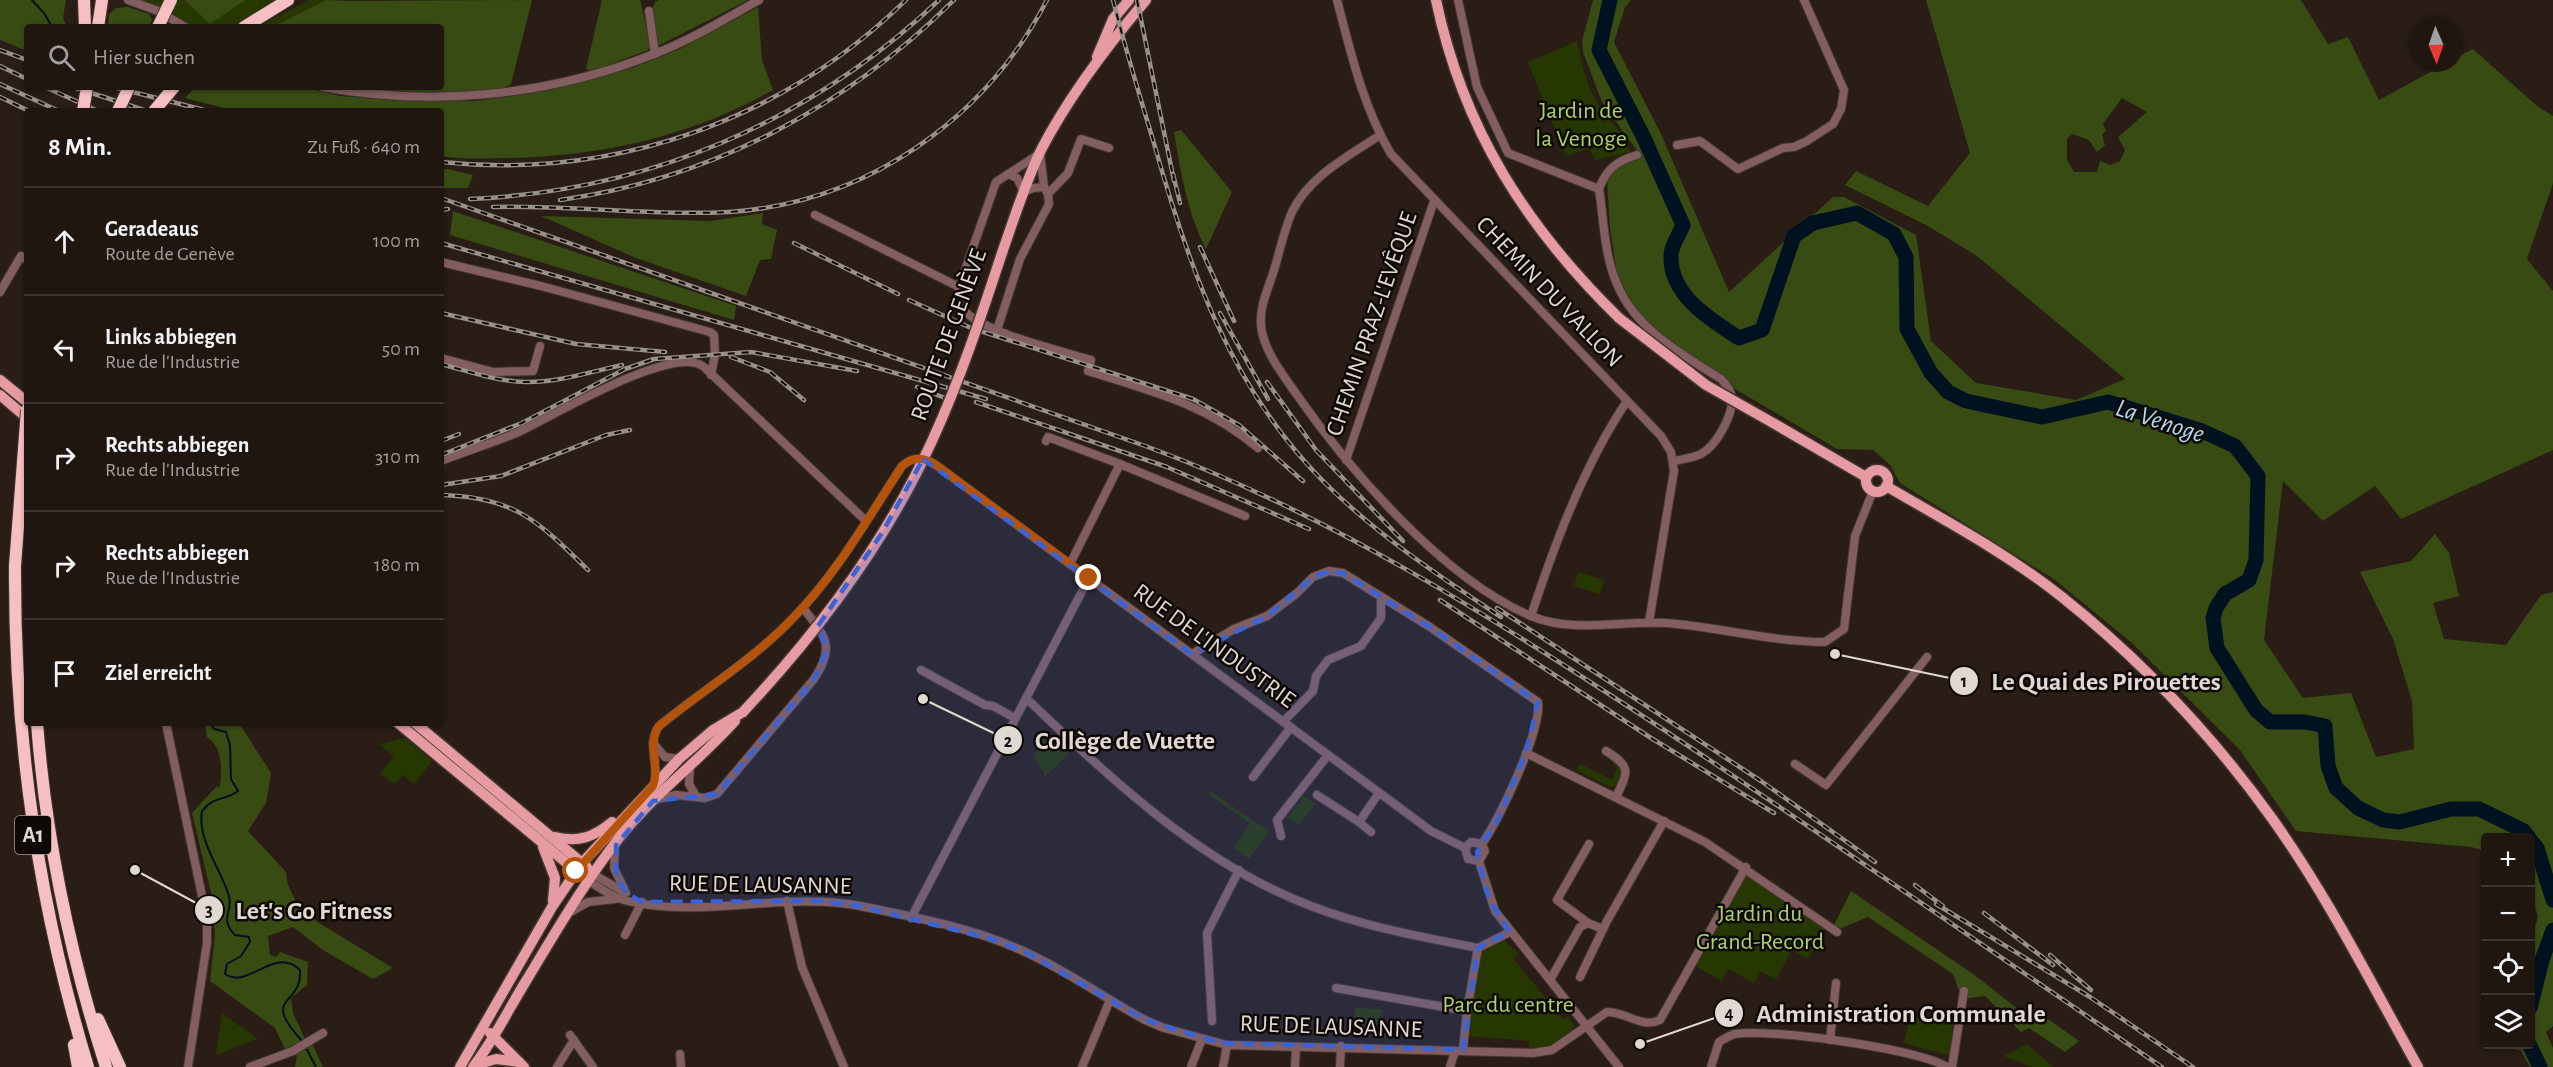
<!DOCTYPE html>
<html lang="de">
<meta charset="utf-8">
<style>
:root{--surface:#1f1610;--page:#2c231e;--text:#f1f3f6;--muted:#a19f9f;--line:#3c3530}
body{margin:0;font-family:"Alegreya Sans",sans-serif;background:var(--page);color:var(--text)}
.controls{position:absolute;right:18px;bottom:18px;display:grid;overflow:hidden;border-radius:6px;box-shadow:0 2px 4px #0004}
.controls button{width:54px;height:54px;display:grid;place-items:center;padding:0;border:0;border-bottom:2px solid var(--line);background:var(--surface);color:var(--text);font:30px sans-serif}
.compass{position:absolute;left:2409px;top:18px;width:54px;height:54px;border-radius:50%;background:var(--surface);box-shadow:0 2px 4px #0004;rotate:178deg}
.stop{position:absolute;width:18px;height:18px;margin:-14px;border:4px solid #b45309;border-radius:50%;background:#fff}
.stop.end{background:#b45309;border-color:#fff;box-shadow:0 2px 6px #0008}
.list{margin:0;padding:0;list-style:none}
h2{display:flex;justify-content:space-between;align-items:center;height:78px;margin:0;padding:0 24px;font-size:26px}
h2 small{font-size:20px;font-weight:400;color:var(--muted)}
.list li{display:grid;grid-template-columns:39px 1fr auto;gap:18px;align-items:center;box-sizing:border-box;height:108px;padding:0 24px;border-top:2px solid var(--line)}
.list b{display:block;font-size:22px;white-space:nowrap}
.list p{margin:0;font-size:20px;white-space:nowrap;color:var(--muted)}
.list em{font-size:20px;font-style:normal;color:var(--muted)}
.icon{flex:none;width:33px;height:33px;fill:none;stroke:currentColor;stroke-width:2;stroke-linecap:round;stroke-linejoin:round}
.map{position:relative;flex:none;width:2553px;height:1067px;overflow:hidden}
.search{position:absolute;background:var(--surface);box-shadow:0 2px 4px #0004;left:24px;top:24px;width:420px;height:66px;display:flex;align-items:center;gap:15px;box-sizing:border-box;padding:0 21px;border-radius:6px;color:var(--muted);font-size:22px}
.panel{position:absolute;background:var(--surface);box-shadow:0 2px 4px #0004;left:24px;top:108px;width:420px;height:618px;border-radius:6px}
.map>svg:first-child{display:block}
.green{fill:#273702}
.forest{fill:#384b13;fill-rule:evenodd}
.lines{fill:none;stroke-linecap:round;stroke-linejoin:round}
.stream{stroke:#001220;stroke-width:2}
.river{stroke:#001220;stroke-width:15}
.minor-casing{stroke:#43372f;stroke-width:10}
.major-casing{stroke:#43372f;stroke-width:13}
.highway-casing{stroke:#43372f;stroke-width:14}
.minor{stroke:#825e60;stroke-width:8}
.major{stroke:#e59ba1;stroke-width:10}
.highway{stroke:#f6c0c3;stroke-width:12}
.rail-casing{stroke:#999089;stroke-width:4.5}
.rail{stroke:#0e0906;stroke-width:2;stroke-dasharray:7;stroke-linecap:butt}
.major-bridge-casing{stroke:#43372f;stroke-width:13;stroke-linecap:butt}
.highway-bridge-casing{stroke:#43372f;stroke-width:14;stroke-linecap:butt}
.major-bridge{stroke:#e59ba1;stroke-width:10}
.highway-bridge{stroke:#f6c0c3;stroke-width:12}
.route{stroke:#b45309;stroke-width:8}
.marked{fill:#3a63d7;fill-opacity:0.2;stroke:#3a63d7;stroke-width:4.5;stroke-dasharray:12 8;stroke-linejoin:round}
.labels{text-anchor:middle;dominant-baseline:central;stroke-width:5;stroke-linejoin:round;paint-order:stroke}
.shield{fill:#0e0906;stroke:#a19a95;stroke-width:1.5}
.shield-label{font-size:22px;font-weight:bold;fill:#e0d8d2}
.park-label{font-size:24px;fill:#acd26e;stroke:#0e0906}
.street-label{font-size:24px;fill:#e0d8d2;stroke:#0e0906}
.water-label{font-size:26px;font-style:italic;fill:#b1d8f1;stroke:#0e0906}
.leader{fill:none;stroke:#e0d8d2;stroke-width:2}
.callout-dot{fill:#e0d8d2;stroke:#0e0906;stroke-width:2}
.mark-label{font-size:18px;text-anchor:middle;font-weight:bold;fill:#111}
.callout-label{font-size:26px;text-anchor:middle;font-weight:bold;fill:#e0d8d2;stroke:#0e0906;stroke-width:5;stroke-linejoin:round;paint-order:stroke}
</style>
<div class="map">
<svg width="2553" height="1067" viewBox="0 0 2553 1067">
<rect width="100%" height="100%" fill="#291d15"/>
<g class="green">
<path d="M142,0H281L238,27H193Z"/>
<path d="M309,0H326L272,27H257Z"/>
<path d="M1577,41C1582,62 1586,86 1598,104C1608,121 1625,132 1630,152L1595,160L1590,148L1566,156L1528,62Z"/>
<path d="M1578,572L1604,580L1600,594L1574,586Z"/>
<path d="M1047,734L1069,754L1044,777V772L1034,757Z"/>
<path d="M405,738L432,761L414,784L403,775L395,784L380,774L394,757L379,744Z"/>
<path d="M1607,757L1619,764L1623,774L1617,786L1610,787L1576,770L1580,764L1612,780L1617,768Z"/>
<path d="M1210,791L1269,831L1249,859L1234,848L1250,823L1208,794Z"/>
<path d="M1304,796L1315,804L1299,825L1288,817Z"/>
<path d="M1747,872L1826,926L1808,959L1792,950L1776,980L1761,971L1754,983L1728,969L1722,981L1695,966Z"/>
<path d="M1503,940L1519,953L1513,958L1563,1019L1568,1016L1574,1025C1567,1044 1547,1047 1529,1048V1041L1467,1036L1482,948Z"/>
<path d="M1355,1008L1382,1009L1381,1035L1355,1034Z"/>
<path d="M222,1013L258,1039L216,1055Z"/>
<path d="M1910,1016L1953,1024L1950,1056L1904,1043Z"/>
<path d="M2027,1044L2053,1067H2031L2004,1056Z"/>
</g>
<g class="forest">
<path d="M0,0H66L63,18L67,27H27V51L0,40Z"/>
<path d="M185,0H245L210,24Z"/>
<path d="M326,0L352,1L532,0L511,84C488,101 375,90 343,87H441V27H272Z"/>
<path d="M602,0H640L651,45L648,50L592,71L586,69Z"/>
<path d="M659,0H748L658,46L651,12L655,2Z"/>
<path d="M1593,0H1631L1625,7L1614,42L1661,134L1729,292L1833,197H1844L1916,235L1931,341L1976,383L2076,400L2125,379L1977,256L1928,226L1845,185L1856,171L1928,206L1970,153L1926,0H2301L2328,44L2348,37L2379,100L2447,63H2454V59L2473,49L2537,106L2553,116V183L2527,259L2553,291V450L2401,519L2375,486L2323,521L2283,481L2264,640L2303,698L2351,693L2376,757L2414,749L2412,701L2393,639L2360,572L2411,561L2435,534L2449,553L2459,596L2433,603L2444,639L2506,645L2541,595L2553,592V1026L2546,1032L2553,1048V1067H2530L2521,1051L2514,1049L2512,1045L2530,1044L2531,940L2538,917L2531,890L2530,838H2486L2485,851L2471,847L2296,831L2240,750L2133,644L2055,580L1900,483L1890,465L1873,450L1837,449L1679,356L1636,311L1618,281L1610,228L1607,179L1621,165L1641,156L1602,102L1583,52L1582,41ZM2122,98L2147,112L2118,137L2125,150L2120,161L2110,165L2100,161L2097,172H2074L2067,160V139L2072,134L2089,140L2097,152L2105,145L2102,134L2106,131L2103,124Z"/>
<path d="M128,7L149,14L152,20L148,27H108L109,14L116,8Z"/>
<path d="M758,7L762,60L773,90C692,136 603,156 510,158C487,158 464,160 441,156V111H236L185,98L195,87H304L340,96L403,101H473L508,97L559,88L632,68L680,49Z"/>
<path d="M1181,130L1232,192L1206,249C1187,212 1181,173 1174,132Z"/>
<path d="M448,169L473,175L468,188H441V170Z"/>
<path d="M453,211L736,306L734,320L450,235Z"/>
<path d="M763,213L762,224L777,230L771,259L760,260L746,296L636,258L541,216L711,221Z"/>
<path d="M205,723H239L271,773L266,803L248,831L286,872L288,885L301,912L393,968L373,979L323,950L293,927L268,936L270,955L276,957L280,952L308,962L307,985L291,998L293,1013L305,1039L296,1048L285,1049L275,1028L210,981L215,935L212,897L192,813L215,788L220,786C222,768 223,748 207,737Z"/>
<path d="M1851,891L1976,976L2019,1010L2031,1007L2079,1041L2065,1052L2029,1028L2021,1032L1985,996L1962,999L1953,974L1868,917L1830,933Z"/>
<path d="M313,1045L323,1067H295L297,1054Z"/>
</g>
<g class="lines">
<g class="stream">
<path d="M32,0L44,13L52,27"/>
<path d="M210,723L214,729L226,732L230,745L231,779L238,791C225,801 215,795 202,811C197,840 221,869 229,896C233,913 219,918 235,935L249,937L250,942L241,956L227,964L225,974C248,990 275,945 300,970C303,1007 259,994 302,1041"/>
<path d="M305,1046L316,1067"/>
</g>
<g class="river">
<path d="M1610,0L1599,50L1644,138L1683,225C1680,233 1671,246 1671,255C1669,295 1711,320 1739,338L1762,330L1794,236L1813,223L1857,213L1894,234L1906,257L1907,329L1931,373L1948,392L1966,401L2042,417L2108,402L2202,431L2235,446L2258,476L2256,560L2249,580L2225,594L2216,608L2213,618L2217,648L2256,710L2270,722H2305L2325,726L2328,766L2336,788L2358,808L2383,820L2400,822L2451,809H2479L2524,831L2529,838"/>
<path d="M2530,840L2537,848L2553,900"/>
<path d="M2530,1008L2542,960L2553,930"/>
<path d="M2529,1044L2540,1067"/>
</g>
<defs>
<g id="minor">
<path d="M128,0L158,11L185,27"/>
<path d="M1337,0C1351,53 1363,107 1391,154L1661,436L1671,452L1674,471L1649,622"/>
<path d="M1458,0L1477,87L1508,153L1599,189"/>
<path d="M649,11L655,54"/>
<path d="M323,87C434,107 549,96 654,54C691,40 725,19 759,0"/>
<path d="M1380,135C1349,156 1309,176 1292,212C1284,230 1280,251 1274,270C1269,287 1259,307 1261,325C1263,350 1283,375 1297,395C1350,471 1445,580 1531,616C1574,634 1621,620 1666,623C1719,627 1772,642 1825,642L1844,629L1855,536L1873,491"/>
<path d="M1677,145L1700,141L1738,169L1783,148L1794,147L1807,141L1833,124L1841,109L1844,90L1804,0"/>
<path d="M1039,154L996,182L959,287C958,295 958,302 963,309C980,332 1062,351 1091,360L1088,371C1151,391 1206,404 1258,448"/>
<path d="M1637,155C1617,161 1606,169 1599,189C1604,220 1604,255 1617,284C1635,329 1682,354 1721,379C1727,385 1731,390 1732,398C1733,416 1716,446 1701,454C1693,458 1682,459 1674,461"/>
<path d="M1008,174L1017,178L1024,192L1033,188L1044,187"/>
<path d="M1048,194L1068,173L1081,139L1109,148"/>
<path d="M815,215L959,287"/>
<path d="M441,262L541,286L710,332L714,335L715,355L711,375"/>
<path d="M0,292L21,256L27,260"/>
<path d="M997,330L1020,259L1049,204L1048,194L1044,187L1040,153"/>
<path d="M441,358L493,372L533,371L540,346"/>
<path d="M1046,441L1048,437L1120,464"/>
<path d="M1346,460L1434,201"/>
<path d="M441,461C468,450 497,442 523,430C554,415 675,343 704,367L866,521"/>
<path d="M1070,564L1120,464L1245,516"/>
<path d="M1531,616C1555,543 1584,465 1627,401"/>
<path d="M1192,654L1234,629L1267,616L1297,593L1313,577L1329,571L1343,573L1430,627L1538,702C1542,730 1499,820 1482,844"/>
<path d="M921,670L985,705L993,706L1015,718"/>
<path d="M1026,698C1110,778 1200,864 1311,906C1365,927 1422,937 1478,948"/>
<path d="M1283,722L1313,691L1316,676L1328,660L1361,646L1381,618V598"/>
<path d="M166,723L207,920V943L188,1067"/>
<path d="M653,743L665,757L679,759"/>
<path d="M1606,751C1632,767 1628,772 1616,797"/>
<path d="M1526,753L1705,842L1837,932"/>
<path d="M1795,764L1826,785L1927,657"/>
<path d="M690,767L689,784L696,796"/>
<path d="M1253,777L1291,727"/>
<path d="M654,784C660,765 646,744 659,726C703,690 753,660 792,619C836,575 868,518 902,466C914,456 924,457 936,465L1431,831L1465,848"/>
<path d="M1317,795L1359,822"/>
<path d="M653,800L676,795L705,798L717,794L814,679C836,646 825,636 803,608"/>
<path d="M1371,832L1359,822L1379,793"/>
<path d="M1281,836L1277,820L1328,755"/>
<path d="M615,846L614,868L626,893"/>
<path d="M1465,848L1468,859L1479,861"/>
<path d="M1465,848L1471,842L1482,844"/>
<path d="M1479,861L1495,911L1619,1067"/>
<path d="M1479,861L1485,851L1482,844"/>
<path d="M593,874L624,892"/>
<path d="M589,881C600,888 611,897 624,900C696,920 784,891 860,906C914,917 973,928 1023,951C1066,970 1104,998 1145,1020L1164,1028L1227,1045L1533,1053L1552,1050L1607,1012C1627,1012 1642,1029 1660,1020L1746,867"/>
<path d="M787,901L802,967L844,1067"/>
<path d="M569,913L588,902L615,899"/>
<path d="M911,918L1089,578"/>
<path d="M1588,923L1557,900L1589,844"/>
<path d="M625,935L642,902"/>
<path d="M1478,948L1510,932"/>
<path d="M1580,977L1607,921L1664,821"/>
<path d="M1550,980L1580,927L1588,923L1603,929"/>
<path d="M1336,988L1467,1011"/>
<path d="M1212,1021L1207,933L1239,870"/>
<path d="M570,1035L593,1067"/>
<path d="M1830,1040L1836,983"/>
<path d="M1463,1050L1467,1011L1478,948"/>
<path d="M680,1054L681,1067"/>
<path d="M250,1067L293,1051L323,1033"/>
<path d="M557,1067L574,1040"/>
<path d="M1082,1067L1110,1000"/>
<path d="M1191,1067L1202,1039"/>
<path d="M1223,1067L1227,1045"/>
<path d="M1295,1067L1296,1047"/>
<path d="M1340,1067L1341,1046"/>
<path d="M1450,1067L1455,1051"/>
<path d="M1711,1067L1719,1042C1724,1039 1730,1035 1735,1034C1770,1028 1919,1049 1947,1067"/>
<path d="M1952,1067L1964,991"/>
</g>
<g id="major">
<path d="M1436,0C1463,129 1526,227 1619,318"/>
<path d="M1097,57L1113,19L1129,0"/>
<path d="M1002,253C1014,219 1025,183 1041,150C1069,96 1107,46 1146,0"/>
<path d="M0,380L27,402"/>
<path d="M0,395L27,418"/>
<path d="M1773,423L1866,477"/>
<circle cx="1877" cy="481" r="11"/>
<path d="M1886,486C1946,521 2008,554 2062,597C2142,661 2212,735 2271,817C2327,895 2371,983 2418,1067"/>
<path d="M398,723L581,875"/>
<path d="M415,723L587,867"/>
<path d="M555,837C578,843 594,837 612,822"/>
<path d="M543,847L555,878L553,901"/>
<path d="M490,1033L524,1067"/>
<path d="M475,1065L496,1059L519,1062"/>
<path d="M460,1067L552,907L582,863L679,759L713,730L743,712"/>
<path d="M473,1067C494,1040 508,1010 526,981C555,933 584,883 619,838C653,795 698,762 735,721"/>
</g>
<g id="highway">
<path d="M84,0L85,27"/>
<path d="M98,27L102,0"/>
<path d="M244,27L288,0"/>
<path d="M15,566C14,737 38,903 88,1067"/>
<path d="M37,723C46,840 70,955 106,1067"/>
<path d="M98,1019L120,1067"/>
<path d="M74,1045L78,1067"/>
</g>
</defs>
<use href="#minor" class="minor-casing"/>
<use href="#major" class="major-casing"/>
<use href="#highway" class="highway-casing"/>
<use href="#minor" class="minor"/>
<use href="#major" class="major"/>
<use href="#highway" class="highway"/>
<defs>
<g id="rail">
<path d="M1113,0C1125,47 1139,94 1153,140C1188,265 1230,388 1324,482C1377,535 1439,576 1501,617"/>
<path d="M1137,0L1174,181"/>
<path d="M0,50L27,60"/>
<path d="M0,66L27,79"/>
<path d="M0,84L59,111"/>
<path d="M45,87L98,111"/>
<path d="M73,87L147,111"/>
<path d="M113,87L208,111"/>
<path d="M0,97L29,111"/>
<path d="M441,162C614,180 782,121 906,0"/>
<path d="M1173,174L1180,203"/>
<path d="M441,198L1148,447C1332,515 1498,621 1661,728C1830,839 1995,954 2162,1067"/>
<path d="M470,199C648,191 810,122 939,0"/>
<path d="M560,200C711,179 845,108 954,0"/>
<path d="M493,207C572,205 651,216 729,212C866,203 985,120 1047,0"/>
<path d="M441,210L448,209"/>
<path d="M441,243L986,399"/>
<path d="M794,243L898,294"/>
<path d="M1200,247L1234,321"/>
<path d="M909,300L971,328L1193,399L1239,425L1303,481"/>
<path d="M441,313L576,344L665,352"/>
<path d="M1220,313L1268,399"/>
<path d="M731,357L770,372L804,400"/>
<path d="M441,364C468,371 495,381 524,382C556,383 590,372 622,365"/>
<path d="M1267,382L1316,450L1403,541"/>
<path d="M917,387L945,398"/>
<path d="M976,402L1167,467L1309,529"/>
<path d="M441,441L459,434"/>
<path d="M441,455L522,423L625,369L654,359L751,352L857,371"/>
<path d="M441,485L501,476L606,435L630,430"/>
<path d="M441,495C515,497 538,521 588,570"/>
<path d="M1440,600L1651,738L1774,813"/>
<path d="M1497,608L1761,781L1875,862"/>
<path d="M1915,885L1943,906"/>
<path d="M1936,904L2090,997L2193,1067"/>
<path d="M1984,913L2053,965"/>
<path d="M2050,955L2091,990"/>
</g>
</defs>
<use href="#rail" class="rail-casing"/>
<use href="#rail" class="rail"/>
<defs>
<g id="major-bridge">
<path d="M1619,318L1706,385L1773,423"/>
<path d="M743,712C819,631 886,542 932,441C960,380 981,317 1002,253"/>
</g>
<g id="highway-bridge">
<path d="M158,27L171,0"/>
<path d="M83,111L87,87"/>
<path d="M118,111L129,87"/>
<path d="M154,111L174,87"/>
<path d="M15,566L27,410"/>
</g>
</defs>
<use href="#major-bridge" class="major-bridge-casing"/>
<use href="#highway-bridge" class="highway-bridge-casing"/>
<use href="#major-bridge" class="major-bridge"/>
<use href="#highway-bridge" class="highway-bridge"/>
</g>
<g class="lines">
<path class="route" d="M576,871L653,786C661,766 646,745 659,726C703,690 753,660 792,619C836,575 868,518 902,466C914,456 924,457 936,465L1089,578"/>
</g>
<path class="marked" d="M923,459L1192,654L1267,616L1313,577L1329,571L1343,573L1430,627L1538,702L1526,753L1497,822L1477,852L1489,899L1510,932L1478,948L1463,1050L1219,1043L1145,1020L1023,951L991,939L858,906L819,901L642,902L626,893L616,876V845L653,801L717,794L814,679L827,650L818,626L882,533Z"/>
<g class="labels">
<rect class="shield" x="15" y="816" width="36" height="38" rx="4.5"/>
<g class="shield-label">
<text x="33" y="835">A1</text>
</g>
<g class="park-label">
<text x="1581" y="111">Jardin de<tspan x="1581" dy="28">la Venoge</tspan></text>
<text x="1760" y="914">Jardin du<tspan x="1760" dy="28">Grand-Record</tspan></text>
<text x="1508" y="1005">Parc du centre</text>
</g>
<g class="street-label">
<text transform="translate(1549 292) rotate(46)">CHEMIN DU VALLON</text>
<text transform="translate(1372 324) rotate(-71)">CHEMIN PRAZ-L'EVÊQUE</text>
<text transform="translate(949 335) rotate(-70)">ROUTE DE GENÈVE</text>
<text transform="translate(1214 646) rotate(36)">RUE DE L'INDUSTRIE</text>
<text transform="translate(760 885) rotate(1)">RUE DE LAUSANNE</text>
<text transform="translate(1331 1027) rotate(2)">RUE DE LAUSANNE</text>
</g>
<g class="water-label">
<text transform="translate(2160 421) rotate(18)">La Venoge</text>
</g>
</g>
<path class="leader" d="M1835 654L1964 681M923 699L1008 740M135 870L209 910M1640 1044L1729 1013"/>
<g class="callout-dot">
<circle cx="1835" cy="654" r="6"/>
<circle cx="923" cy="699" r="6"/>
<circle cx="135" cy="870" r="6"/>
<circle cx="1640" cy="1044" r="6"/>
<circle cx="1964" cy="681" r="15"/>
<circle cx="1008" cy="740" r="15"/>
<circle cx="209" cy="910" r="15"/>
<circle cx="1729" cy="1013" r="15"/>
</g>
<g class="mark-label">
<text x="1964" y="687">1</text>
<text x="1008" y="747">2</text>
<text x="209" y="916">3</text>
<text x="1729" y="1019">4</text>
</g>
<g class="callout-label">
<text x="2106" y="690">Le Quai des Pirouettes</text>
<text x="1125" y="749">Collège de Vuette</text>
<text x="314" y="919">Let's Go Fitness</text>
<text x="1901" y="1022">Administration Communale</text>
</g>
</svg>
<div class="controls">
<button>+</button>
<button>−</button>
<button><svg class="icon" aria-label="locate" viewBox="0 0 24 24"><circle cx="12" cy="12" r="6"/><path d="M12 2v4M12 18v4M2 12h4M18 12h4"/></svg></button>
<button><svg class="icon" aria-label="layers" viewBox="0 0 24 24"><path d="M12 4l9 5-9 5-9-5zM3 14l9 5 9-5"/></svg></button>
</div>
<svg class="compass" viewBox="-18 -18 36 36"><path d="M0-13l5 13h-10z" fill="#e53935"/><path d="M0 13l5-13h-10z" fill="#a19f9f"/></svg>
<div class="stop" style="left:576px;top:871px"></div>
<div class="stop end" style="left:1089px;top:578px"></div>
<div class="search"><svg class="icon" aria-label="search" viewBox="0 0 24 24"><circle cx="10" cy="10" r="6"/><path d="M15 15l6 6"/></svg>Hier suchen</div>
<section class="panel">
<h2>8 Min.<small>Zu Fuß · 640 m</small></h2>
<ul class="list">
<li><svg class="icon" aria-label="ahead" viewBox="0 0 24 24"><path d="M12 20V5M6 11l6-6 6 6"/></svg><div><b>Geradeaus</b><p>Route de Genève</p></div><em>100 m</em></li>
<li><svg class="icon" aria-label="left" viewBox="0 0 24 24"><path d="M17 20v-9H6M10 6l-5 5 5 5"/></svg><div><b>Links abbiegen</b><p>Rue de l'Industrie</p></div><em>50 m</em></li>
<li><svg class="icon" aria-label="right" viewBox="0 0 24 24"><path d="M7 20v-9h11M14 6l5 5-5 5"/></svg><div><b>Rechts abbiegen</b><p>Rue de l'Industrie</p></div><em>310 m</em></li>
<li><svg class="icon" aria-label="right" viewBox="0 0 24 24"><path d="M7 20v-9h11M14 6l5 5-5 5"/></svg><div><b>Rechts abbiegen</b><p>Rue de l'Industrie</p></div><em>180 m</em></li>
<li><svg class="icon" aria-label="arrive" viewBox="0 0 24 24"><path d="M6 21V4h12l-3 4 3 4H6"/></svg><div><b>Ziel erreicht</b></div></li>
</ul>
</section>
</div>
